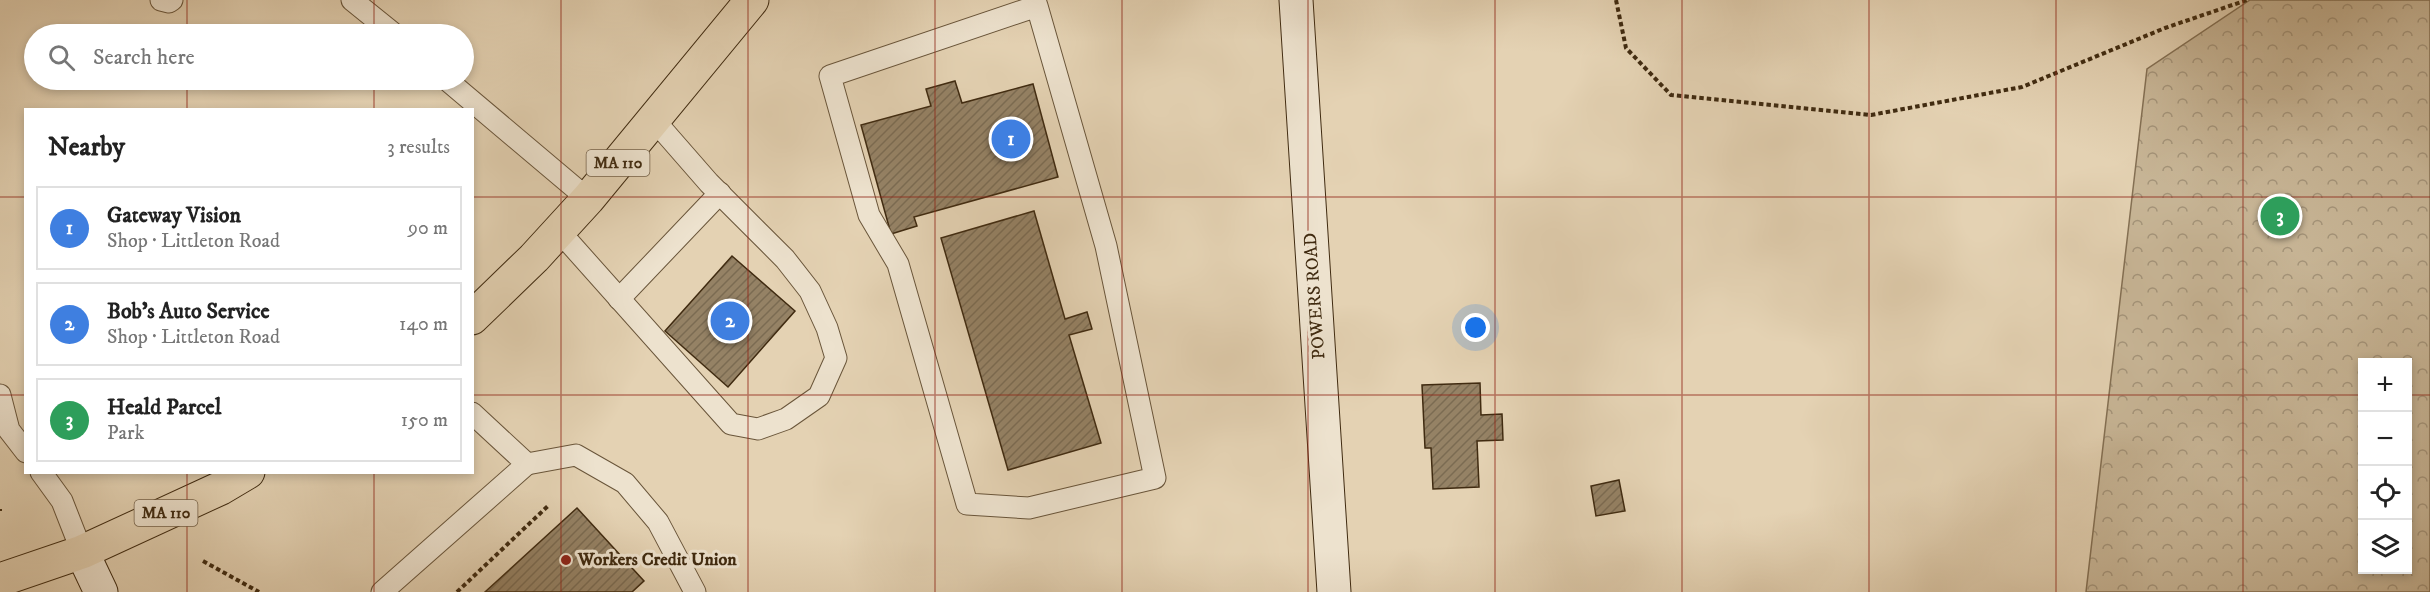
<!DOCTYPE html>
<meta charset="utf-8">
<style>
:root{--surface:#fff;--page:#f6f6f6;--text:#222;--muted:#767676;--line:#e0e0e0;--accent:#8f2418}
body{margin:0;font-family:"IM FELL DW Pica",serif;background:var(--page);color:var(--text)}
.controls{position:absolute;right:18px;bottom:18px;display:grid;overflow:hidden;border-radius:0px;box-shadow:0 3px 9px #0003}
.controls button{width:54px;height:54px;display:grid;place-items:center;padding:0;border:0;border-bottom:2px solid var(--line);background:var(--surface);color:var(--text);font:30px sans-serif}
.you{position:absolute;left:1476px;top:328px;width:21px;height:21px;margin:-15px;border:4px solid #fff;border-radius:50%;background:#1a73e8;box-shadow:0 0 0 9px #1a73e833}
.badge{display:grid;place-items:center;width:39px;height:39px;border-radius:50%;background:var(--accent);color:#fff;font-size:20px;font-weight:700}
.pin{position:absolute;translate:-50% -50%;border:3px solid #fff;box-shadow:0 2px 6px #0006}
.list{margin:0;padding:0;list-style:none}
h2{display:flex;justify-content:space-between;align-items:center;height:78px;margin:0;padding:0 24px;font-size:26px}
h2 small{font-size:20px;font-weight:400;color:var(--muted)}
.list li{display:grid;grid-template-columns:39px 1fr auto;gap:18px;align-items:center;box-sizing:border-box;height:84px;margin:0 12px 12px;padding:0 12px;border:2px solid var(--line);border-radius:0px}
.list b{display:block;font-size:22px;white-space:nowrap}
.list p{margin:0;font-size:20px;white-space:nowrap;color:var(--muted)}
.list em{font-size:20px;font-style:normal;color:var(--muted)}
.icon{flex:none;width:33px;height:33px;fill:none;stroke:currentColor;stroke-width:2;stroke-linecap:round;stroke-linejoin:round}
.map{position:relative;flex:none;width:2430px;height:592px;overflow:hidden}
.search{position:absolute;background:var(--surface);box-shadow:0 3px 9px #0003;left:24px;top:24px;width:450px;height:66px;display:flex;align-items:center;gap:15px;box-sizing:border-box;padding:0 21px;border-radius:33px;color:var(--muted);font-size:22px}
.panel{position:absolute;background:var(--surface);box-shadow:0 3px 9px #0003;left:24px;top:108px;width:450px;height:366px;border-radius:0px}
.map>svg:first-child{display:block}
.park{fill:url(#park-crowns);stroke:#847054;stroke-width:1.5;fill-rule:evenodd}
.building{fill:url(#building-hatch);stroke:#402b11;stroke-width:1.5}
.lines{fill:none;stroke-linecap:round;stroke-linejoin:round}
.service-casing{stroke:#69553a;stroke-width:23}
.secondary-casing{stroke:#402b11;stroke-width:35}
.primary-casing{stroke:#402b11;stroke-width:35}
.path{stroke:#402b11;stroke-width:4;stroke-dasharray:4.5 3;stroke-linecap:butt}
.service{stroke:#ede2ce;stroke-width:21}
.secondary{stroke:#ede2ce;stroke-width:33}
.primary{stroke:#e4d2b3;stroke-width:33}
.grid{fill:none;stroke:#8f2418;stroke-width:1.5;stroke-opacity:0.55}
.poi-dot{fill:#8f2418;stroke:#ede2ce;stroke-width:2}
.labels{text-anchor:middle;dominant-baseline:central;stroke-width:6;stroke-linejoin:round;paint-order:stroke}
.shield{fill:#ede2ce;stroke:#74624a;stroke-width:1.5}
.shield-label{font-size:16px;font-weight:bold;fill:#402b11}
.street-label{font-size:18px;fill:#402b11;stroke:#ede2ce}
.poi-label{font-size:18px;font-weight:bold;fill:#402b11;stroke:#ede2ce;text-anchor:start}
</style>
<div class="map">
<svg width="2430" height="592" viewBox="0 0 2430 592">
<defs>
<pattern id="park-crowns" width="20" height="18" patternUnits="userSpaceOnUse" patternTransform="scale(1.5)"><rect width="20" height="18" fill="#c8b697"/><path d="M2 6a3 3 0 1 1 6 0M12 15a3 3 0 1 1 6 0" fill="none" stroke="#a4947a"/></pattern>
<pattern id="building-hatch" width="6" height="6" patternUnits="userSpaceOnUse" patternTransform="scale(1.5)"><rect width="6" height="6" fill="#958265"/><path d="M-1 1l2-2M0 6l6-6M5 7l2-2" fill="none" stroke="#7b6b52"/></pattern>
</defs>
<rect width="100%" height="100%" fill="#e4d2b3"/>
<filter id="stains"><feTurbulence type="fractalNoise" baseFrequency=".00333" numOctaves="4"/><feColorMatrix values="0 0 0 0 .2 0 0 0 0 .09 0 0 0 0 .02 0 0 0 .5 -.17"/></filter>
<radialGradient id="worn" r=".72"><stop offset=".6" stop-color="#630" stop-opacity="0"/><stop offset="1" stop-color="#630" stop-opacity=".3"/></radialGradient>
<path class="park" d="M2250,0H2430V592H2086L2147,69ZM2362,362H2408V570H2362Z"/>
<g class="building">
<path d="M955,81L962,103L1033,84L1058,177L914,217L917,226L891,234L861,125L931,106L926,89Z"/>
<path d="M1034,211L1065,319L1087,312L1092,329L1069,335L1101,443L1008,470L941,238Z"/>
<path d="M732,256L795,311L728,387L665,331Z"/>
<path d="M1480,383L1481,415L1502,414L1503,440L1477,441L1479,487L1433,489L1431,448H1425L1422,385Z"/>
<path d="M1619,480L1625,511L1596,516L1591,486Z"/>
<path d="M577,508L644,581L632,592H485Z"/>
</g>
<g class="lines">
<defs>
<g id="service">
<path d="M161,0L169,2L172,0"/>
<path d="M352,0L394,34"/>
<path d="M1035,0L1037,6L1106,246L1155,478L1029,508L967,504L898,264L869,215L830,76L1037,6"/>
<path d="M447,80L588,199"/>
<path d="M559,231L731,424L758,429L786,419L819,396L836,358L827,328L810,291L785,259L709,183L654,120"/>
<path d="M619,299L720,193"/>
<path d="M0,395L9,430L26,452"/>
<path d="M527,464L576,455L625,483L658,522L695,592"/>
<path d="M41,472L62,501L82,552"/>
<path d="M382,592L527,464L472,413"/>
</g>
<g id="secondary">
<path d="M1296,0L1334,592"/>
<path d="M82,552L101,592"/>
</g>
<g id="primary">
<path d="M472,318L534,258L588,199L752,0"/>
<path d="M0,580L82,552L221,488L248,472"/>
</g>
</defs>
<use href="#service" class="service-casing"/>
<use href="#secondary" class="secondary-casing"/>
<use href="#primary" class="primary-casing"/>
<g class="path">
<path d="M1616,0L1626,48L1671,95L1871,115L2022,87L2165,28L2247,0"/>
<path d="M0,509V511"/>
<path d="M203,561L259,592"/>
<path d="M457,592L549,505"/>
</g>
<use href="#service" class="service"/>
<use href="#secondary" class="secondary"/>
<use href="#primary" class="primary"/>
</g>
<path class="grid" d="M187,0V34M374,0V34M561,0V592M748,0V592M935,0V592M1122,0V592M1308,0V592M1495,0V592M1682,0V592M1869,0V592M2056,0V592M2243,0V592M187,80V110M374,80V110M0,197H26M472,197H2430M0,395H26M472,395H2362M2408,395H2430M187,472V592M374,472V592"/>
<circle class="poi-dot" cx="566" cy="560" r="6"/>
<g class="labels">
<g class="shield">
<rect x="586.5" y="150" width="63" height="26" rx="4.5"/>
<rect x="134.5" y="500" width="63" height="26" rx="4.5"/>
</g>
<g class="shield-label">
<text x="618" y="163">MA 110</text>
<text x="166" y="513">MA 110</text>
</g>
<g class="street-label">
<text transform="translate(1315 296) rotate(-94)">POWERS ROAD</text>
</g>
<g class="poi-label">
<text x="578" y="560">Workers Credit Union</text>
</g>
</g>
<rect width="100%" height="100%" filter="url(#stains)"/>
<rect width="100%" height="100%" fill="url(#worn)"/>
</svg>
<div class="controls">
<button>+</button>
<button>−</button>
<button><svg class="icon" aria-label="locate" viewBox="0 0 24 24"><circle cx="12" cy="12" r="6"/><path d="M12 2v4M12 18v4M2 12h4M18 12h4"/></svg></button>
<button><svg class="icon" aria-label="layers" viewBox="0 0 24 24"><path d="M12 4l9 5-9 5-9-5zM3 14l9 5 9-5"/></svg></button>
</div>
<div class="you"></div>
<div class="pin badge" style="left:1011px;top:139px;background:#3f7fe0">1</div>
<div class="pin badge" style="left:730px;top:321px;background:#3f7fe0">2</div>
<div class="pin badge" style="left:2280px;top:216px;background:#2e9e5b">3</div>
<div class="search"><svg class="icon" aria-label="search" viewBox="0 0 24 24"><circle cx="10" cy="10" r="6"/><path d="M15 15l6 6"/></svg>Search here</div>
<section class="panel">
<h2>Nearby<small>3 results</small></h2>
<ul class="list">
<li><span class="badge" style="background:#3f7fe0">1</span><div><b>Gateway Vision</b><p>Shop · Littleton Road</p></div><em>90 m</em></li>
<li><span class="badge" style="background:#3f7fe0">2</span><div><b>Bob's Auto Service</b><p>Shop · Littleton Road</p></div><em>140 m</em></li>
<li><span class="badge" style="background:#2e9e5b">3</span><div><b>Heald Parcel</b><p>Park</p></div><em>150 m</em></li>
</ul>
</section>
</div>
